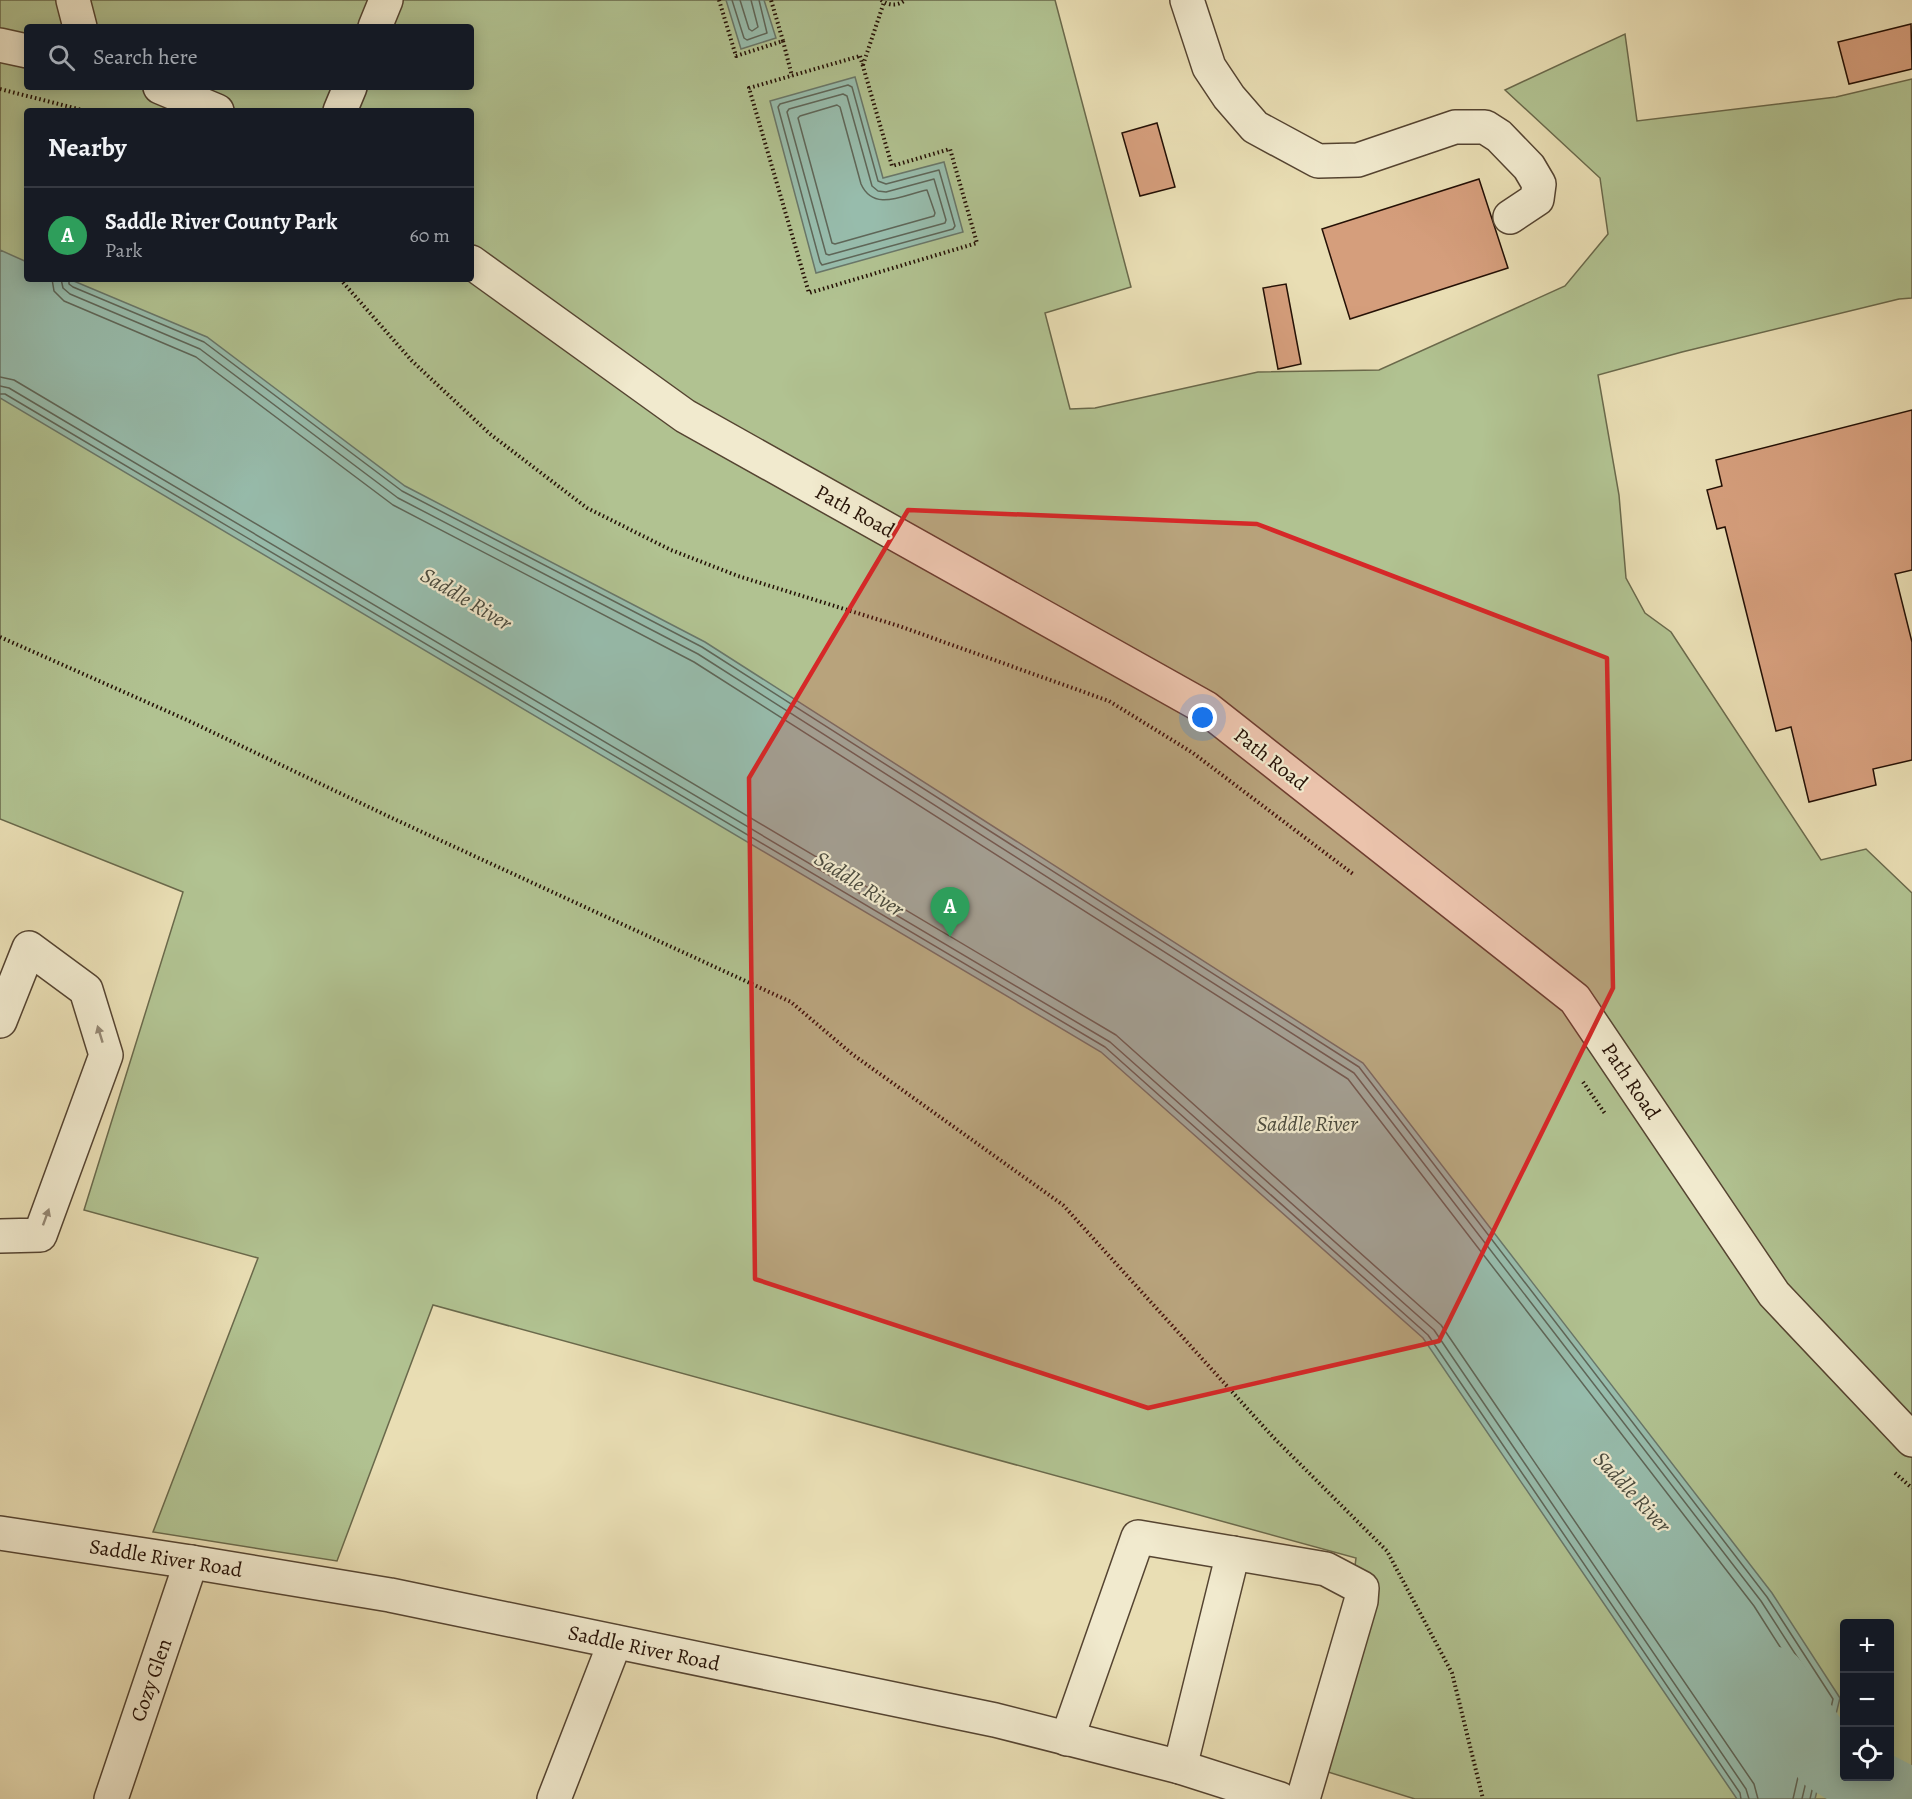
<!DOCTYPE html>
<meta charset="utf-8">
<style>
:root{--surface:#171b24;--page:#20242c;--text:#f1f3f6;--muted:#9ea1a6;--line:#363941;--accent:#c59692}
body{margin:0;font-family:Alegreya,serif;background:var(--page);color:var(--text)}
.controls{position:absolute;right:18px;bottom:18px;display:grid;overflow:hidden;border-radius:6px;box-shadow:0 3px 15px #0003}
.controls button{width:54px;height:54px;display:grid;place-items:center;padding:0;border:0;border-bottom:2px solid var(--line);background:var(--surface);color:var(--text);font:30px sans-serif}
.you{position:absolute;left:1203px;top:718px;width:21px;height:21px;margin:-15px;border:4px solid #fff;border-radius:50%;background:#1a73e8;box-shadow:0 0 0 9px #1a73e833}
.badge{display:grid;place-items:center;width:39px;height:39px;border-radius:50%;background:var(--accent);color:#fff;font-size:20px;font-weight:700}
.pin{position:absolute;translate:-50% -50px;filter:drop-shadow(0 2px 3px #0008)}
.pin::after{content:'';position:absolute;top:32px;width:21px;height:18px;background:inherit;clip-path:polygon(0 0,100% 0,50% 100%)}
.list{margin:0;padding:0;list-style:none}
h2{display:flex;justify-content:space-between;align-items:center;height:78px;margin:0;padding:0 24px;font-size:26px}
h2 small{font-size:20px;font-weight:400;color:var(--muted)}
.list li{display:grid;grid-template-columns:39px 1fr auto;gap:18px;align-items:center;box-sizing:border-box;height:96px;padding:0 24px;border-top:2px solid var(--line)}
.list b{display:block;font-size:22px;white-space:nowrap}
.list p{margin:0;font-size:20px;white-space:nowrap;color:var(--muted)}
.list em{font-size:20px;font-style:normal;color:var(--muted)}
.icon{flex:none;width:33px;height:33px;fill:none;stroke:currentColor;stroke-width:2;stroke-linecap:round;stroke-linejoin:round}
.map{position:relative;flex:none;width:1912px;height:1799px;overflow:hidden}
.search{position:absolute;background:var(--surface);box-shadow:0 3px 15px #0003;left:24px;top:24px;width:450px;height:66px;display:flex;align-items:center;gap:15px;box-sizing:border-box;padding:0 21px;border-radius:6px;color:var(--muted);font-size:22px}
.panel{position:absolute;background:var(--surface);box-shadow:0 3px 15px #0003;left:24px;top:108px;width:450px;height:174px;border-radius:6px}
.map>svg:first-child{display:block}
.green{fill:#b1c291;stroke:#6a694b;stroke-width:1.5;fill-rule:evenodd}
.water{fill:#97bcac;stroke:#697769;stroke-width:1.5}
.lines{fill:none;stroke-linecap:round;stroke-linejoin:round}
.shore{stroke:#5e6658;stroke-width:1.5}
.river{stroke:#97bcac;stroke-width:69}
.building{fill:#d59e7c;stroke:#241005;stroke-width:1.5}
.minor-casing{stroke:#554431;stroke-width:36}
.path{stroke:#241005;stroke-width:4;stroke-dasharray:1.5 3;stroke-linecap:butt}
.minor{stroke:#f1eace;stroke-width:33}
.oneway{fill:#958874}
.marked{fill:#d62828;fill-opacity:0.2;stroke:#d62828;stroke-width:4.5;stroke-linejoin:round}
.labels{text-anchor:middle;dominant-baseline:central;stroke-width:4.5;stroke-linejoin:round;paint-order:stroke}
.street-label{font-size:21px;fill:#241005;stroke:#f1eace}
.water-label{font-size:22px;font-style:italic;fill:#4c4c3f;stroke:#f1eace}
</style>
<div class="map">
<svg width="1912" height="1799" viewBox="0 0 1912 1799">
<rect width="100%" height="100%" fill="#e9deb4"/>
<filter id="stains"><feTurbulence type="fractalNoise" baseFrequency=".00333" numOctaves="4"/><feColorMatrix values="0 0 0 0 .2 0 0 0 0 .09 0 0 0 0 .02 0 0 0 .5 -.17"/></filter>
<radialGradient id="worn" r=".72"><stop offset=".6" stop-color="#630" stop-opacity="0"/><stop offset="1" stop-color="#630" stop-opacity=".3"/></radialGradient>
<path class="green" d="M0,0H1055L1131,287L1045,313L1070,409L1095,408L1258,372L1379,370L1565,286L1608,234L1600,178L1505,90L1625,34L1637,121L1836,97L1912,79V298L1899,299L1682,352L1598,375L1619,495L1626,578L1645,613L1671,632L1821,860L1866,849L1912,893V1766L1878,1799H1415L1328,1772L1356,1558L433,1305L337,1561L153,1532L258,1258L84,1210L183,892L0,819ZM27,27H471V87H27ZM27,111H471V279H27ZM1844,1624H1890V1776H1844Z"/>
<g class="water">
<path d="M726,0H764L776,38L741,49Z"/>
<path d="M855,77L883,178L944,162L963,232L816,273L770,101Z"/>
<path d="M0,250L27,262V279H69L207,337L405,486L705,642L1363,1063L1772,1593L1840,1698L1815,1799H1737L1423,1338L1101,1052L0,398Z"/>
</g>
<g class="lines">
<g class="shore">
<path d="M732,0L744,38L747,40L767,33L759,0"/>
<path d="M740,0L749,29L752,31L758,27L751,0"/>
<path d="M848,85L852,87L878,181L886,184L939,170L955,226L953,229L822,265L820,262L778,107L780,104Z"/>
<path d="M843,94L847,96L872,186L878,191L886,192L934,179L946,220L945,223L829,255L826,254L787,112L789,109Z"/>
<path d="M837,105L840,107L861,184C874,213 905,194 927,190L935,213L934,216L835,244L832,243L798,118L800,116Z"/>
<path d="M52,279L54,291L64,301L196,357L393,505L694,662L1348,1079L1754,1606L1815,1702L1793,1799"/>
<path d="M61,279L63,288L70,294L200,349L398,498L698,654L1354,1073L1761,1601L1825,1700L1802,1799"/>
<path d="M69,279V284L73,287L204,342L402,491L702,647L1359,1067L1767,1597L1833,1699L1810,1799"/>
<path d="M0,377L14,380L1116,1035L1441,1325L1754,1784L1758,1799"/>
<path d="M0,386L9,388L1110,1042L1434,1330L1746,1789L1749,1799"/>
<path d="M0,394H5L1105,1047L1428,1335L1740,1793L1741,1799"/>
</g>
<g class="river">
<path d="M1773,1681L1826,1758L1844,1769"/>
<path d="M1858,1776L1902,1799"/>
</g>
</g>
<g class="building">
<path d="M1911,24L1912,69L1849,84L1838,42Z"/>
<path d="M1157,123L1175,187L1140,196L1122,133Z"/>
<path d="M1479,179L1508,268L1350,319L1322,229Z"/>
<path d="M1286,284L1301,364L1278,369L1263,288Z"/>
<path d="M1912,410V570L1895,574L1912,642V760L1873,769L1876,785L1809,802L1791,727L1776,731L1725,527L1717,529L1707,490L1722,486L1716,460Z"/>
</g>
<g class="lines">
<defs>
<g id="minor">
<path d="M73,0L80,27"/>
<path d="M1187,0L1209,67L1229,97L1255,127L1318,161L1358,160L1455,127H1485L1499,136L1529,167L1539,184L1537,199L1510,217"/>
<path d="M375,27L386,0"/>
<path d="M0,45L27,51"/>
<path d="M160,87L217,111"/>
<path d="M340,111L350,87"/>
<path d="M471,262L685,416L1206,708L1575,999L1774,1294L1912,1440"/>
<path d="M0,1021L29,948L86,990L106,1055L40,1235L0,1236"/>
<path d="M0,1533L191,1562L390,1595L995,1720L1180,1767L1280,1799"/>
<path d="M1067,1739L1138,1537L1326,1569L1362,1588L1361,1601L1303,1799"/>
<path d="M1180,1767L1233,1553"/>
<path d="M111,1799L191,1562"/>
<path d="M554,1799L615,1642"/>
</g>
</defs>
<use href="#minor" class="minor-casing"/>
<g class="path">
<path d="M719,0L736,56L783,41L771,0"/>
<path d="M881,0C889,6 898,6 905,0"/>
<path d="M783,41L792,76"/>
<path d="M860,56L892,166L950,149L977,243L809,293L749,88Z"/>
<path d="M863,65L884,2"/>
<path d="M0,89L86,111"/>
<path d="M340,279L412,361L490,434L587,508L671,550L738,576L899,626L1109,701L1193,753L1353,874"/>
<path d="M0,637L187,720L394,819L791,1002L852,1054L1063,1205L1273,1437L1387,1551L1452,1673L1483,1799"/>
<path d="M1583,1082L1606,1115"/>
<path d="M1895,1473L1912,1488"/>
</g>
<use href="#minor" class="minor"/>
</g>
<defs><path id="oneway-solid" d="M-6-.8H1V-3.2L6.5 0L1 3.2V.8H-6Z" transform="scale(1.5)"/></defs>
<g class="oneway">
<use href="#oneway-solid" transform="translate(100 1034) rotate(-107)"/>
<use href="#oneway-solid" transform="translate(46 1217) rotate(-70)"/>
</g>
<path class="marked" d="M908,510L1257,524L1607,658L1613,988L1439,1341L1148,1408L755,1279L749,778Z"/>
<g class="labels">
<g class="street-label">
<text transform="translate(855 511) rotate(29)">Path Road</text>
<text transform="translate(1271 759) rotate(38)">Path Road</text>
<text transform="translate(1631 1081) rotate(56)">Path Road</text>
<text transform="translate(166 1558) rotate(9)">Saddle River Road</text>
<text transform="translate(644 1648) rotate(12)">Saddle River Road</text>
<text transform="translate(151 1680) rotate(-71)">Cozy Glen</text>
</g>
<g class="water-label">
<text transform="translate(466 599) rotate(31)">Saddle River</text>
<text transform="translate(859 884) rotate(33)">Saddle River</text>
<text x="1307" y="1124">Saddle River</text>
<text transform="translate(1632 1492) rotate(47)">Saddle River</text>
</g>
</g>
<rect width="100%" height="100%" filter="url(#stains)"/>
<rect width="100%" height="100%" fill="url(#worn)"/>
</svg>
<div class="controls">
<button>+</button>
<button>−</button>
<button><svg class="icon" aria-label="locate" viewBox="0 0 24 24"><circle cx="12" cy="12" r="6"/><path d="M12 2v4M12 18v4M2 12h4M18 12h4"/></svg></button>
</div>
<div class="you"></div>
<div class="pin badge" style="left:950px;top:937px;background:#2e9e5b">A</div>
<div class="search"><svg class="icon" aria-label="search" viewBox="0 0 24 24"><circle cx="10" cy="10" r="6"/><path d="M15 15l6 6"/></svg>Search here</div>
<section class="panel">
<h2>Nearby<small></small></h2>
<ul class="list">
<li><span class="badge" style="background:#2e9e5b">A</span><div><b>Saddle River County Park</b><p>Park</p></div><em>60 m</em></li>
</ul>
</section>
</div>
